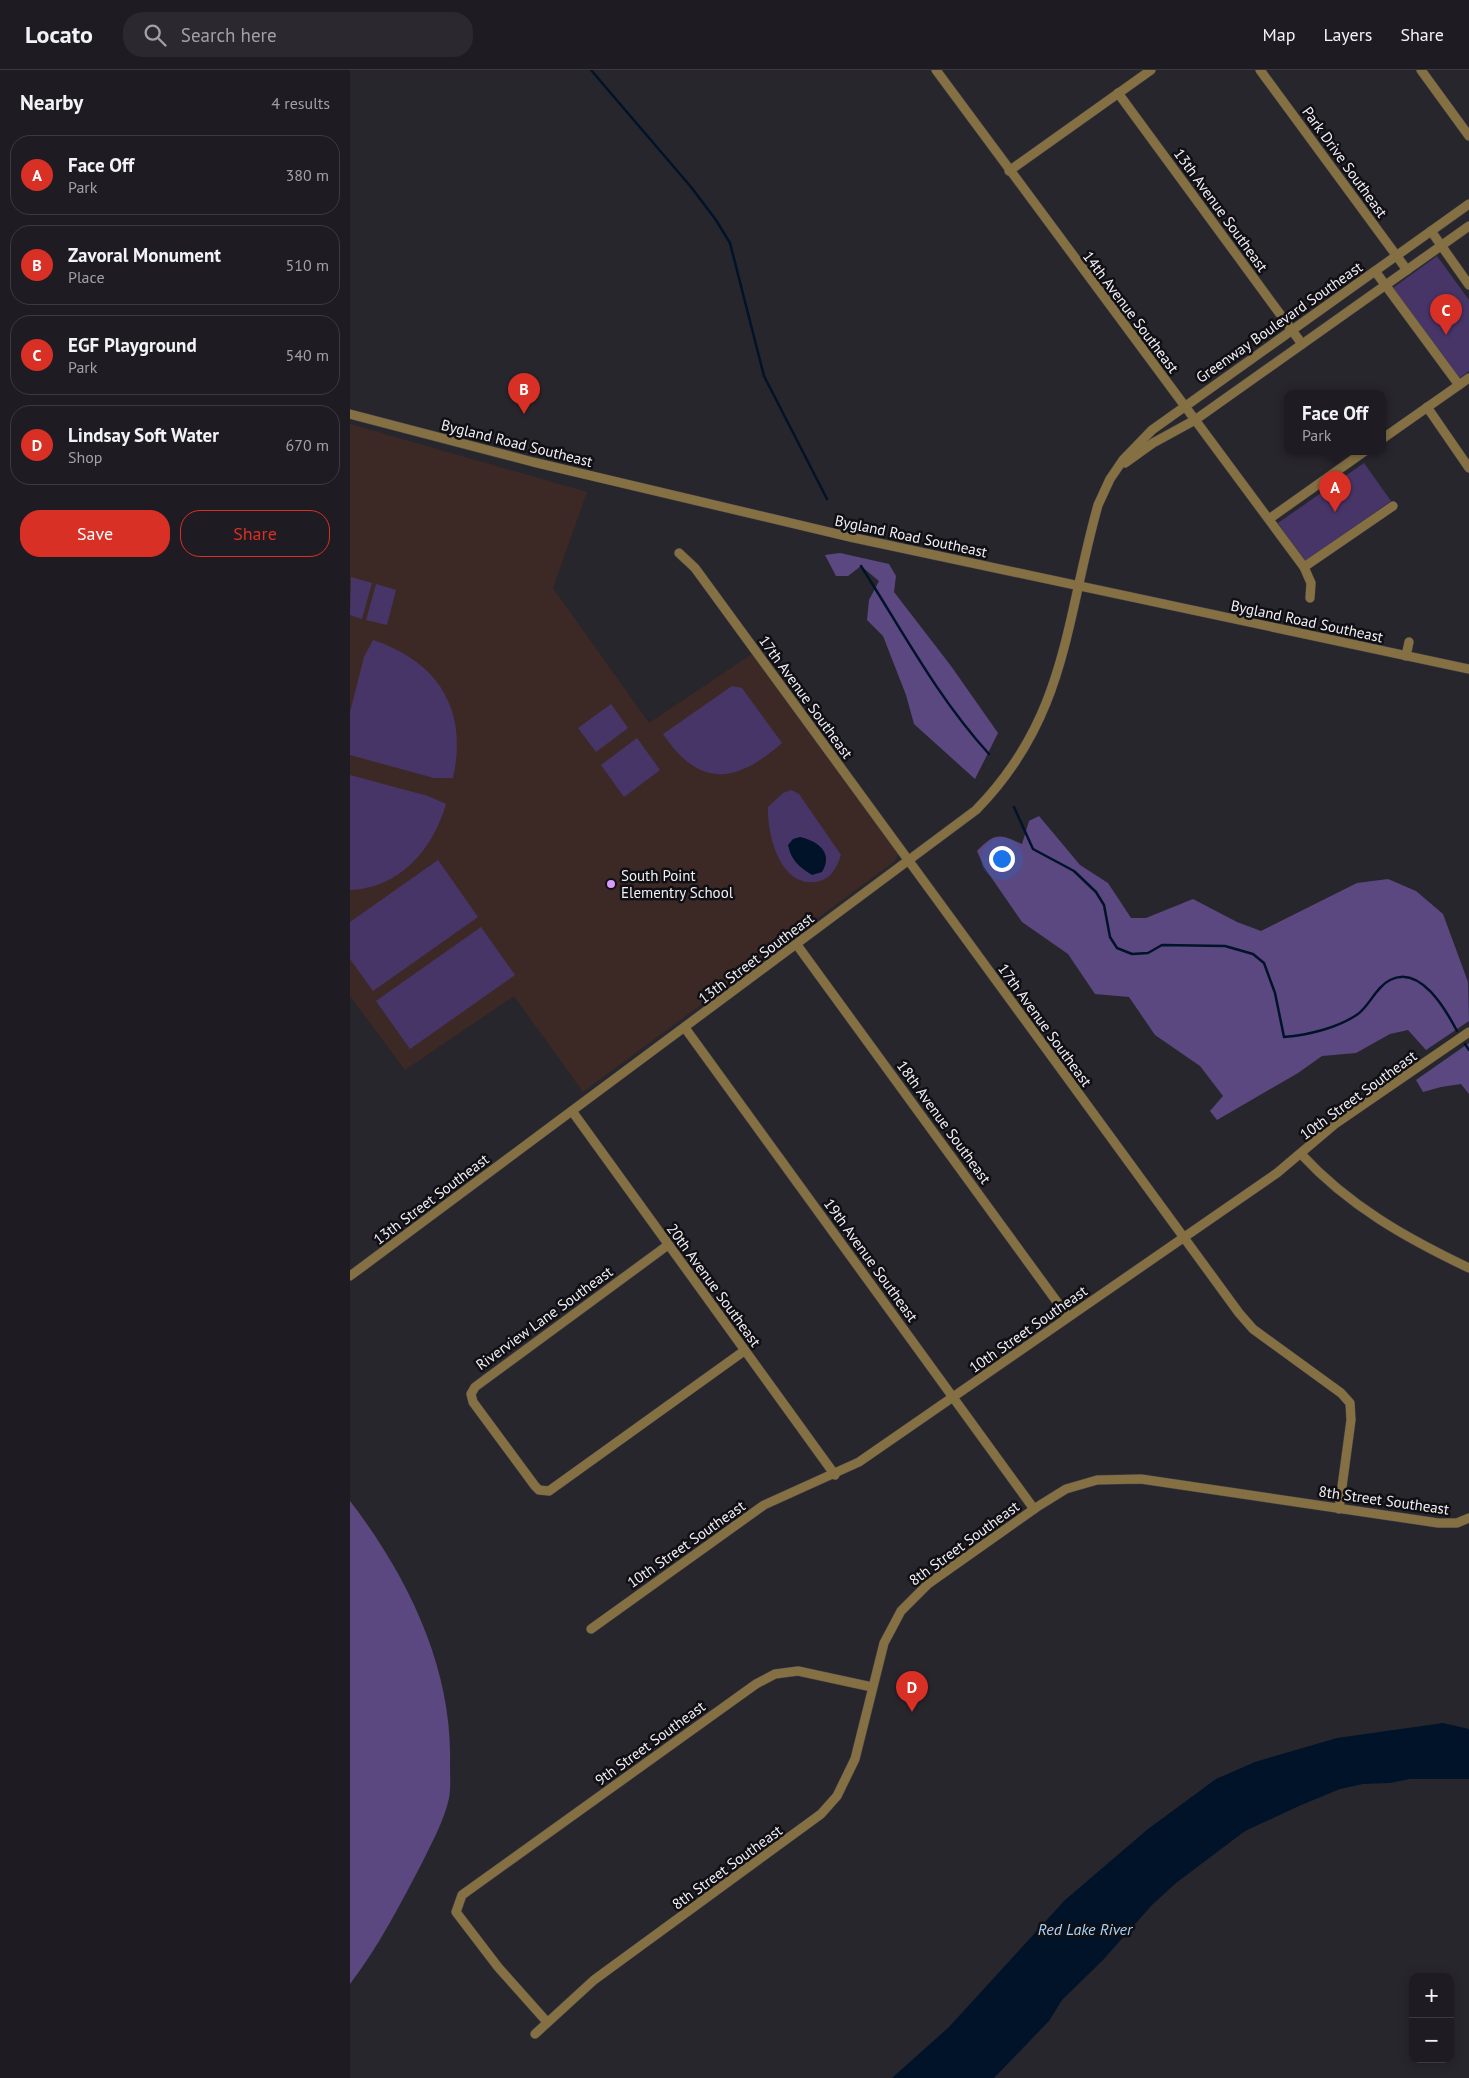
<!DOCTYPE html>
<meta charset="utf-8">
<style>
:root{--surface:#1e1c22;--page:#2b292f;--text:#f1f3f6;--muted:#a1a1a5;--line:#3c3a40;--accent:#d93025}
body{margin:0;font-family:"PT Sans",sans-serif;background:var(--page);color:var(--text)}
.controls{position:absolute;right:15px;bottom:15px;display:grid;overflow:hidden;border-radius:10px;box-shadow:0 2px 12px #0003}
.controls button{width:45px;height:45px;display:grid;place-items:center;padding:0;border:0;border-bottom:1px solid var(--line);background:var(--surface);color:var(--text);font:25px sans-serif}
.you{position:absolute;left:651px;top:788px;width:18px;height:18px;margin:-12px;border:4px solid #fff;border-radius:50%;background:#1a73e8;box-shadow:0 0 0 8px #1a73e833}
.badge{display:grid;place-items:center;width:32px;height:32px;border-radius:50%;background:var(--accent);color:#fff;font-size:16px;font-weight:700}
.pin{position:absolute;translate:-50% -41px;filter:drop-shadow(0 1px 2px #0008)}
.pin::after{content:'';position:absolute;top:26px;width:18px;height:15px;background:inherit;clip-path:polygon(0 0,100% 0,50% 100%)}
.popup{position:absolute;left:934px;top:320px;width:102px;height:65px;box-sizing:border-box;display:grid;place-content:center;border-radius:10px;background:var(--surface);filter:drop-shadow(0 1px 4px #0005);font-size:16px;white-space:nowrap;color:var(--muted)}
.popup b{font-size:19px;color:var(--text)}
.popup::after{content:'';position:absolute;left:50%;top:100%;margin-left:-10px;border:10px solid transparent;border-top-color:var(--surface)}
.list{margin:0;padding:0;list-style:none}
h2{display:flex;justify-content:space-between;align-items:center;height:65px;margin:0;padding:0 20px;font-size:21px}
h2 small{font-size:16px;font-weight:400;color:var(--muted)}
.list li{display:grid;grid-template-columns:32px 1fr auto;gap:15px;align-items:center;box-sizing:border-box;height:80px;margin:0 10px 10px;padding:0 10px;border:1px solid var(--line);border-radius:20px}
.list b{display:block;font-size:19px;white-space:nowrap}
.list p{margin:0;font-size:16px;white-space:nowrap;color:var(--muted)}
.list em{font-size:16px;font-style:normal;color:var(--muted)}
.actions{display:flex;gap:10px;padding:15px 20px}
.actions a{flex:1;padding:11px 0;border:1px solid var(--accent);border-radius:20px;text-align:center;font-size:18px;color:var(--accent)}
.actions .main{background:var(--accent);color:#fff}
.icon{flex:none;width:28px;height:28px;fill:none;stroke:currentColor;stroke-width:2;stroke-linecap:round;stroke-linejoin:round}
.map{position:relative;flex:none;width:1119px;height:2008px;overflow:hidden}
header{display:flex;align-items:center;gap:30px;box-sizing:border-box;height:70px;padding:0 25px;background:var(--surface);border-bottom:1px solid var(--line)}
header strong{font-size:24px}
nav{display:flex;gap:28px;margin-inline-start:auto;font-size:18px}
.search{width:350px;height:45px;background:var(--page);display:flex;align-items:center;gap:12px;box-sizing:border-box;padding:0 18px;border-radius:20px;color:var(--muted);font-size:19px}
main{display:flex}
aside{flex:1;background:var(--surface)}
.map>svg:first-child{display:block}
.education{fill:#3c2925}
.green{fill:#473568}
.forest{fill:#5b4880}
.water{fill:#001329}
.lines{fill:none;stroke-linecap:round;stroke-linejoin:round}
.stream{stroke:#001329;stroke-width:2.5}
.minor-casing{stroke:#444249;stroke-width:10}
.minor{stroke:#847043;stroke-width:9}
.poi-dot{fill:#d49cfb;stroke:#100f13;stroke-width:2}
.labels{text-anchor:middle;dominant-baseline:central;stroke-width:5;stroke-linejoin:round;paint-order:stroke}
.street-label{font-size:15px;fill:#f2f0f6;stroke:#100f13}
.poi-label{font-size:15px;fill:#f2f0f6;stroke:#100f13;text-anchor:start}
.water-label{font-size:16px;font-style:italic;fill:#a8d4fb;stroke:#100f13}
</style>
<header>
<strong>Locato</strong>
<div class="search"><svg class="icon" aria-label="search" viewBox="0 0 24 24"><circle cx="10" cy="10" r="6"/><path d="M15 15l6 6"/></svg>Search here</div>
<nav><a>Map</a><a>Layers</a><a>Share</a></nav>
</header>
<main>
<aside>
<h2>Nearby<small>4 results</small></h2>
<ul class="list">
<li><span class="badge">A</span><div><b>Face Off</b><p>Park</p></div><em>380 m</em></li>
<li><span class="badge">B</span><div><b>Zavoral Monument</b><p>Place</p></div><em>510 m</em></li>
<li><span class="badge">C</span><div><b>EGF Playground</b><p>Park</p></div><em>540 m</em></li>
<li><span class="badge">D</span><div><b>Lindsay Soft Water</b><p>Shop</p></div><em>670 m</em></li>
</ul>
<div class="actions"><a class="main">Save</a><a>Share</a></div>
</aside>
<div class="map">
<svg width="1119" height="2008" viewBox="0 0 1119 2008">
<rect width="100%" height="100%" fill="#28262d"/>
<path class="education" d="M0,354L237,422L203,518L299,653L402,584L548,784L545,791L233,1022L164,926L55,1000L0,926Z"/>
<g class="green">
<path d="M1087,186L1119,230V301L1107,310L1040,220Z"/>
<path d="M1014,393L1041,431L955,491L928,453Z"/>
<path d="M1,507L22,513L12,549L0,545Z"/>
<path d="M26,514L46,520L37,555L16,550Z"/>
<path d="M23,570C89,592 118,640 103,708H84L0,685V642L14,587Z"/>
<path d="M382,616L392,618L432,673C402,699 368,720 333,688C325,681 319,672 313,664Z"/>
<path d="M261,634L278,658L246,682L228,658Z"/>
<path d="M287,668L310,700L274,727L251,695Z"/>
<path d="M0,705L78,726L96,734C83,779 50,818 0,820Z"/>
<path d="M441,720L449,724L491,785C487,797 482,807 470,811C431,821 417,766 418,737L433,723Z"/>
<path d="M88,790L128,847L23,921L0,889V852Z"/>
<path d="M131,857L165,905L60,979L26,931Z"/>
</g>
<g class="forest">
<path d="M490,483L539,494L546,506L544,522L601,596L648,663L625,709L564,654L556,625L533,566L517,550L519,530L529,511L511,496L498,506H486L475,485Z"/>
<path d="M689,746L730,795L758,813L781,848H796L843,829L887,852L911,861L1007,813L1038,809L1066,821L1093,844L1118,912L1119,951L1076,980L1058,960L1040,964L1006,983L972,986L948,1003L867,1050L860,1041L873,1026L850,996L805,965L779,927L745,924L718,884L672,852L634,797L627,781C646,762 649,764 672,774L679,751Z"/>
<path d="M1119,973V1024L1111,1014L1091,1017L1073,1022L1066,1010Z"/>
<path d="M0,1431C57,1505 103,1598 100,1694C100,1705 101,1718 99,1728C94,1751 83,1770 73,1791C51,1833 29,1876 0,1914Z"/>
</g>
<g class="water">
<path d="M450,767C467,771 484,782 472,802L462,805C449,797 441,790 438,775L443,769Z"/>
<path d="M1093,1653L1119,1659V1709H1060L1040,1713L1013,1714L990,1719L949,1736L895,1761L826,1813L802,1835L753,1890L712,1930L699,1951L644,2008H542L599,1957L715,1830L798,1759L866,1709L905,1692L987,1668Z"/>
</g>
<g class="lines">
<g class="stream">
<path d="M241,0L341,117L366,150L380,173L414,306L477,429"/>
<path d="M511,496C552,560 587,627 639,684"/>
<path d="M664,737L683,779L724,801L746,822L754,835L760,867L767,878L782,884L798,883L812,875L875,876L903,884L914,893L925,923L934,967C958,965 988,958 1008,944C1020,935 1026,917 1040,910C1070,894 1096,940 1107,961"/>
<path d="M1115,974L1119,980"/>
</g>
<defs>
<g id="minor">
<path d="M586,0L954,497L961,513L960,528"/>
<path d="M910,0L1057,200"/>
<path d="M1071,0L1119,66"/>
<path d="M768,23L952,274"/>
<path d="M659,101L801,0"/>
<path d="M1081,161L1119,215"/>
<path d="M1025,201L1109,315"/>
<path d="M1077,337L1119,398"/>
<path d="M0,344L183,392L500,467L1119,599"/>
<path d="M1032,369L1119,308"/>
<path d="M775,393L803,373L845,350L1119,156"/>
<path d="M919,449L1015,381"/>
<path d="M329,483L345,498L889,1243L903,1259L991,1323L1000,1333L1001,1350L989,1439"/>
<path d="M954,497L1043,436"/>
<path d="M1056,586L1059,572"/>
<path d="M447,875L718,1247"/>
<path d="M335,958L684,1439"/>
<path d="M222,1041L485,1405"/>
<path d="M951,1084C999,1136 1056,1168 1119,1198"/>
<path d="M318,1175L125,1317L121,1324L123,1332L185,1416L189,1420L199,1421L394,1281"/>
<path d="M0,1206L626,740C717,647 715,552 748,435L760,409L773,390L802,360L1119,134"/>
<path d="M241,1559L414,1435L509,1392L927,1103L985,1054L1119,962"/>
<path d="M197,1952L148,1897L106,1842L112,1825L406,1614L425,1604L448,1601L522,1617"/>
<path d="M185,1964L244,1910L471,1744L487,1726L505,1689L534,1573L551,1541L578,1514L687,1437L716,1419L747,1410L791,1409L1088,1453H1107L1119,1448"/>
</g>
</defs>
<use href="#minor" class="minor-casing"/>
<use href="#minor" class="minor"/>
</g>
<circle class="poi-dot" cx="261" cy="814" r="5"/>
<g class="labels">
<g class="street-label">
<text transform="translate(995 92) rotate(54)">Park Drive Southeast</text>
<text transform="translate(871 140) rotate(54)">13th Avenue Southeast</text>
<text transform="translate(781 242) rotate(53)">14th Avenue Southeast</text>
<text transform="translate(929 252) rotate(-35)">Greenway Boulevard Southeast</text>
<text transform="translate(167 373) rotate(14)">Bygland Road Southeast</text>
<text transform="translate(561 466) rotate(12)">Bygland Road Southeast</text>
<text transform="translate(957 551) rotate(12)">Bygland Road Southeast</text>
<text transform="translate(456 627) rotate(54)">17th Avenue Southeast</text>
<text transform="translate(406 888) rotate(-37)">13th Street Southeast</text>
<text transform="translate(695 955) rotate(54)">17th Avenue Southeast</text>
<text transform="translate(1008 1025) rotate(-36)">10th Street Southeast</text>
<text transform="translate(594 1052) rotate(54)">18th Avenue Southeast</text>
<text transform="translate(81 1129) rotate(-37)">13th Street Southeast</text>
<text transform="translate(521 1190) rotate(54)">19th Avenue Southeast</text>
<text transform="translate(364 1215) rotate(54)">20th Avenue Southeast</text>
<text transform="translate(194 1248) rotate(-36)">Riverview Lane Southeast</text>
<text transform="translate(678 1259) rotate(-35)">10th Street Southeast</text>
<text transform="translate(1034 1430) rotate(8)">8th Street Southeast</text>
<text transform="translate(614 1473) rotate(-36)">8th Street Southeast</text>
<text transform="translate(336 1474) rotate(-35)">10th Street Southeast</text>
<text transform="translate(300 1673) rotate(-36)">9th Street Southeast</text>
<text transform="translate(377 1797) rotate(-36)">8th Street Southeast</text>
</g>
<g class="poi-label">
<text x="271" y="805">South Point<tspan x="271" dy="17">Elementry School</tspan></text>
</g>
<g class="water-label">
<text x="735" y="1859">Red Lake River</text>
</g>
</g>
</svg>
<div class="controls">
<button>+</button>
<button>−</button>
</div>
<div class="you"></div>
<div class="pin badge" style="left:985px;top:442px">A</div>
<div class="popup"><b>Face Off</b>Park</div>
<div class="pin badge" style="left:174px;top:344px">B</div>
<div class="pin badge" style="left:1096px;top:265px">C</div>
<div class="pin badge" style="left:562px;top:1642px">D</div>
</div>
</main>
